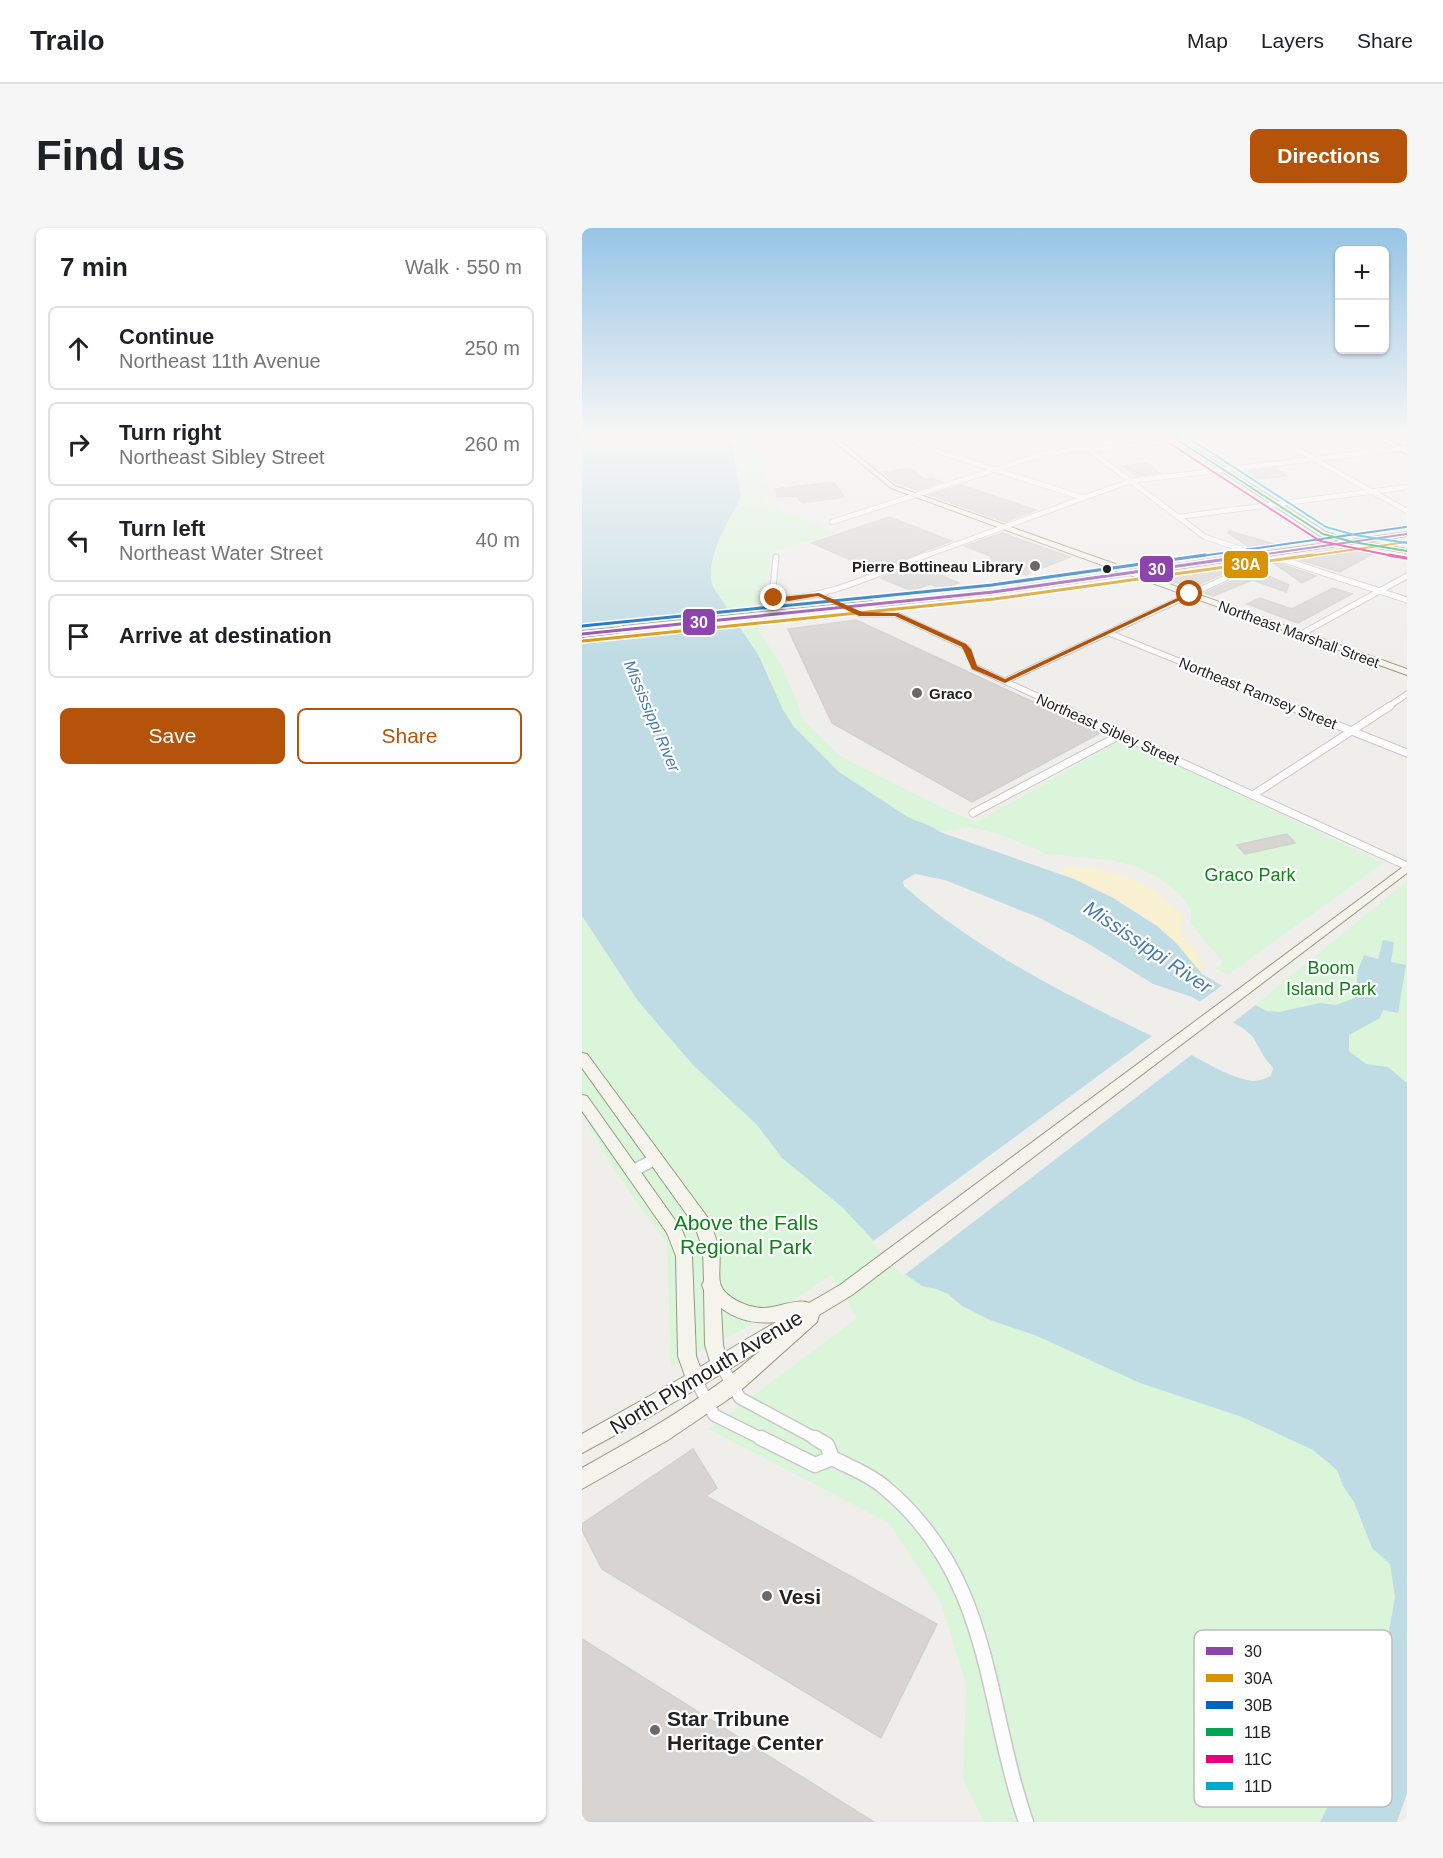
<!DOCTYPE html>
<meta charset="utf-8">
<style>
:root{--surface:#fff;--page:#f6f6f6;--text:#202124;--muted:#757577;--line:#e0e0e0;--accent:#b45309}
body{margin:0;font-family:Arial,sans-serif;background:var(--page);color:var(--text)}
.controls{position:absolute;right:18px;top:18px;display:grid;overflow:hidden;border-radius:9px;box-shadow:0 2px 4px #0004}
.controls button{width:54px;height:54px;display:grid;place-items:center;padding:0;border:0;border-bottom:2px solid var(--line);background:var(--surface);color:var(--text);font:30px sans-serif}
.stop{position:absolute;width:18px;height:18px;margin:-14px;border:4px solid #b45309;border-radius:50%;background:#fff}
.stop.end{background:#b45309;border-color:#fff;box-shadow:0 2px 6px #0008}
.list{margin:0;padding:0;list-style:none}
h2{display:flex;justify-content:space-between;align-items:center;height:78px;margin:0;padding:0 24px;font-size:26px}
h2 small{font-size:20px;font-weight:400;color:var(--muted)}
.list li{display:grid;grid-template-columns:39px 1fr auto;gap:18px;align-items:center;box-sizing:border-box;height:84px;margin:0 12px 12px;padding:0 12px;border:2px solid var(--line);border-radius:9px}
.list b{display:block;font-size:22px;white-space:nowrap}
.list p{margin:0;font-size:20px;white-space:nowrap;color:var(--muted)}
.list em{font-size:20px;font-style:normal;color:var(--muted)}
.actions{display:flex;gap:12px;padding:18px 24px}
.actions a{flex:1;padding:14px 0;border:2px solid var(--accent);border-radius:9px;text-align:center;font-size:21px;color:var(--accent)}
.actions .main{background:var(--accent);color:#fff}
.icon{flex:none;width:33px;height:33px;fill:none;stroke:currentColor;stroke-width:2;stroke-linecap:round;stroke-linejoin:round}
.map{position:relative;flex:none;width:825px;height:1594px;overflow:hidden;border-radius:9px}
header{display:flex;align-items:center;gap:36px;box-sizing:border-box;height:84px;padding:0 30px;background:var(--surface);border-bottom:2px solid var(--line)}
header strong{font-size:28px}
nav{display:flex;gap:33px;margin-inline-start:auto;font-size:21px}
.intro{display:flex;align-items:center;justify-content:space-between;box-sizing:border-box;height:144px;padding:0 36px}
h1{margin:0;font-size:42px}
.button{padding:15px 27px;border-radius:9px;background:var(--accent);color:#fff;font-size:21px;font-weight:700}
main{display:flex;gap:36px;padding:0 36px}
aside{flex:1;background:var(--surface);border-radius:9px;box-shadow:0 2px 4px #0004}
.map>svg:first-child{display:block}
.sand{fill:#f8f0d0}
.park{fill:#daf5da}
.water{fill:#bfdbe3;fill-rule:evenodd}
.pier{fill:#f0eeeb}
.building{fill:#d7d4d2;stroke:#d3d0cc;stroke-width:1.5}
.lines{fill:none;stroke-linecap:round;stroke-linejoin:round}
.street-far4-casing{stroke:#c9c8c7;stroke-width:6}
.street-far3-casing{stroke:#c9c8c7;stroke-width:7}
.street-far2-casing{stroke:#c9c8c7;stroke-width:9}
.street-far1-casing{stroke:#c9c8c7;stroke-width:14}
.street-casing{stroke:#c9c8c7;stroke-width:17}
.secondary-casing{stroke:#999a82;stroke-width:2}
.street-far4{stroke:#fdfcfc;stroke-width:4.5}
.street-far3{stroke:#fdfcfc;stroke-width:5}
.street-far2{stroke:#fdfcfc;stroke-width:7}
.street-far1{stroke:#fdfcfc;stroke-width:11}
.street{stroke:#fdfcfc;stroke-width:14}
.secondary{fill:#f4f4ed;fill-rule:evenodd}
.secondary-bridge-casing{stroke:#999a82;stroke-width:10;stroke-linecap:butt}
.secondary-bridge{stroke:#f4f4ed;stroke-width:8}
.bus-1-far1-casing{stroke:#fff;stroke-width:4.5}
.bus-1-casing{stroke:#fff;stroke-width:6}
.bus-2-far1-casing{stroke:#fff;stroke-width:4.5}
.bus-2-casing{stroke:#fff;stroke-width:6}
.bus-3-far1-casing{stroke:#fff;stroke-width:4.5}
.bus-3-casing{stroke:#fff;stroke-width:6}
.bus-4-casing{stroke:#fff;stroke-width:4.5}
.bus-5-far1-casing{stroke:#fff;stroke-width:4.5}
.bus-5-casing{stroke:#fff;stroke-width:6}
.bus-6-casing{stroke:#fff;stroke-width:4.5}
.bus-1-far1{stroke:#8e44ad;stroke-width:2}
.bus-1{stroke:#8e44ad;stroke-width:3}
.bus-2-far1{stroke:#d79205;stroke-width:2}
.bus-2{stroke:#d79205;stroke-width:3}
.bus-3-far1{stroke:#0065bd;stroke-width:2}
.bus-3{stroke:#0065bd;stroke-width:3}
.bus-4{stroke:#00a651;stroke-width:2}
.bus-5-far1{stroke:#e5007d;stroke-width:2}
.bus-5{stroke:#e5007d;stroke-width:3}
.bus-6{stroke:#00a9ce;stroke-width:2}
.route{fill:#b45309}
.poi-dot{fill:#6a6968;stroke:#fff;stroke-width:2}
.bus-dot{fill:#222;stroke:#fff;stroke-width:2}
.labels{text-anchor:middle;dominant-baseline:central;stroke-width:4.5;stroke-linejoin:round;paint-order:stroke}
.far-poi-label{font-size:15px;font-weight:bold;fill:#222;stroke:#fff;text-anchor:end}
.far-street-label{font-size:15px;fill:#222;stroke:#fff}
.far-water-label{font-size:16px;font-style:italic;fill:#4a7aab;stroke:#fff}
.park-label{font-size:18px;fill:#0c8416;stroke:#fff}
.water-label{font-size:20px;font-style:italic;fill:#4a7aab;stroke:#fff}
.near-park-label{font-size:21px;fill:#0c8416;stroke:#fff}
.near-street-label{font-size:21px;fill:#222;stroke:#fff}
.near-poi-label{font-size:21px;font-weight:bold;fill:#222;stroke:#fff;text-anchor:start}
.key{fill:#fff;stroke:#bdbdbd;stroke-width:1.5}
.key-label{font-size:16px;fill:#222}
.line-badge{stroke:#fff;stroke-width:2}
.badge-label{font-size:16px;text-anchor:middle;font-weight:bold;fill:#fff}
</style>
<header>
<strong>Trailo</strong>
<nav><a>Map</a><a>Layers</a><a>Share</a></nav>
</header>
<div class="intro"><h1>Find us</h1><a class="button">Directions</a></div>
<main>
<aside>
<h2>7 min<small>Walk · 550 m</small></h2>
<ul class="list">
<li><svg class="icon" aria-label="ahead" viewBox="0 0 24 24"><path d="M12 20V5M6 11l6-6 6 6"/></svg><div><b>Continue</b><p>Northeast 11th Avenue</p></div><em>250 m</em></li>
<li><svg class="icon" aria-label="right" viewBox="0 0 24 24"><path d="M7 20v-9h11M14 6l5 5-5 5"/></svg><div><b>Turn right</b><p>Northeast Sibley Street</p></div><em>260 m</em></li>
<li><svg class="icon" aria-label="left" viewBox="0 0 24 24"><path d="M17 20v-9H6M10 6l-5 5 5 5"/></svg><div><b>Turn left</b><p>Northeast Water Street</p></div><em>40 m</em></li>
<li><svg class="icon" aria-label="arrive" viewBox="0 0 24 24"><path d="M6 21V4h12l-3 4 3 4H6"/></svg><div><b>Arrive at destination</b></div></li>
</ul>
<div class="actions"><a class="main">Save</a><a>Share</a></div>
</aside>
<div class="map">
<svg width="825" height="1594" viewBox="0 0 825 1594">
<rect width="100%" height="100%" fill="#f0eeeb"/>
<path class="sand" d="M486,638C536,642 568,653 603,690L599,698L600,708L610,718L622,738L620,746C611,735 603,724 593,714C562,683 519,661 478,646Z"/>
<g class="park">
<path d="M149,209H179L186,264L183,276L254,305L191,324L180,369L186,374L237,371L239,375L167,384L171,394L201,440L222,493L258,528L369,584L395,594L541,511L801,635L647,746L631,740L638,738L640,733L609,696V682L597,665L577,650L553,638L527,632L465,626L417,606L388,599L358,604C347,596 337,595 326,589C284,566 235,531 207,492C193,472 189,447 176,426C162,403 136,380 129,353C123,331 148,289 159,269Z"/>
<path d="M825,653V855L806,839L784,836L767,823V807L800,781L815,785L809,734L812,714L801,712L797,731L782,727L776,742L773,770L754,777L738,775L697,784L690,785L672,778Z"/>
<path d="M0,688L56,773L111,837L175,897L200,930L260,979L339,1058L354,1061L366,1066L380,1079L408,1092L455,1108L558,1155L660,1189L731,1222L755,1242L761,1258L772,1273L790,1320L808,1336L813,1369L806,1409L789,1452L763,1545L738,1594H402L381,1551L384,1456L358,1372L307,1295L126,1201L275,1090L249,1047L187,1088L89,1138L85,1016L37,949L0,888Z"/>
</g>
<path class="water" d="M0,209H149L159,269C147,292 121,333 131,359L177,428L201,482L212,499L257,544L324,588C337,595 346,595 358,604L492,651L531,670L575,698L594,715L620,746L684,783L697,784L738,775L754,777L773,770L776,742L782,727L796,731L801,712L812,714L809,734L824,737L816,785L801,782L798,790L767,807V823L784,836L806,839L825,855V1565L815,1594H738L763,1545L789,1452L806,1409L813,1369L808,1336L790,1320L772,1274L761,1258L755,1242L731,1222L660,1189L558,1155L455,1108L408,1092L380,1078L366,1066L354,1061L340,1058L323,1046L260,979L200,930L175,897L111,837L56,773L0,688ZM333,646L363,652L458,690L507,716L571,756L610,769L662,801L671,809L682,829L691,840L689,848C684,850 677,853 671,853C647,850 622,833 600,822C507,779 398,726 322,658L321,653Z"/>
<g class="pier">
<path d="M151,386L158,395L0,411V401Z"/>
<path d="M642,756L675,776L649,796L615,776Z"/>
<path d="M573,806L612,825L321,1048L290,1014Z"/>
</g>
<g class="building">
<path d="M565,235L578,245L554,248L542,238Z"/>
<path d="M329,240L344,252L349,250L360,254L335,262L314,255L301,244Z"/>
<path d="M693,240L705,248L668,252L656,245Z"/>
<path d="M242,255H252L262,269L220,275L215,268L195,269L194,261Z"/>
<path d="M379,257L454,282L423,294L348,267Z"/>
<path d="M307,289L370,313L292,342L230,315Z"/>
<path d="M647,303L699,318L670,321L646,305Z"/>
<path d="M420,305L465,321L488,329L443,347L405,332L411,329L383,318Z"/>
<path d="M771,319L796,323L758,344L705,328Z"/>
<path d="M658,335L661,336L610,360L572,347Z"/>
<path d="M333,337L377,355L360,361L348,356L330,363L299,350Z"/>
<path d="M694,337H701L734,348L720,355Z"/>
<path d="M673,342L707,357L704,364L671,352L631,368L623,365Z"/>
<path d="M751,360L770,366L716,395L665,376L678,370L710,381Z"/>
<path d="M274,392L369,436L518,505L390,574L250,495L206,401Z"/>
<path d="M705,606L713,615L663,626L655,617Z"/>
<path d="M111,1221L135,1260L124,1268L355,1396L299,1510L20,1341L0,1302V1296Z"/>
<path d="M0,1411L292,1594H0Z"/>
</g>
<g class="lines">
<defs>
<g id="street-far4">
<path d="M328,209L339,218L502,270"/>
<path d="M410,209H414"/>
<path d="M490,209L623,309L659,321L670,328"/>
<path d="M693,209L825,283"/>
<path d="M507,222L625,209"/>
<path d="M595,289L825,259"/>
<path d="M250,294L461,226L505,220"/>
<path d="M340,329L548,253L825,220"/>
</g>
<g id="street-far3">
<path d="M194,329L190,369C232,377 303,342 344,327"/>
<path d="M237,367L279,386H313L382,418L386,421L392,439L479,479"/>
<path d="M527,405L711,479"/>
<path d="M719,406L825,348"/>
<path d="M423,453L680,333L702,332L825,372"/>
<path d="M806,479L825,466"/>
</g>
<g id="street-far2">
<path d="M476,478L825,638"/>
<path d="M707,478L825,525"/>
<path d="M671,567L808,478"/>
<path d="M391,585L538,507"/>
</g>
<g id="street-far1">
<path d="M51,943L73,931"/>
<path d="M138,1135L158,1170L236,1212"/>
<path d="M113,1150L132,1187L182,1212"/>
</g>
<g id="street">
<path d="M179,1210L233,1237L250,1230"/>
<path d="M233,1210L245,1217L250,1230C267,1239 287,1246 302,1259C411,1349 402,1473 444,1594"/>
</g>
<g id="secondary">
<path d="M247,209H253L313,258L550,342L759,313L738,308L588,209H595L744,304L768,312L825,304V308L559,346L825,441V447L548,347L411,366L288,379L287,377L291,375L411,362L539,344L309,260Z"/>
<path d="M793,209H800L825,222V226Z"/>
<path d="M783,314L825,321V325L783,318Z"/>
<path d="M40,399L44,402L43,404L0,409V403Z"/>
<path d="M825,636V645L270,1067L237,1087L235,1094L157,1164L86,1212L0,1261V1240C63,1205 124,1170 179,1122L74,1185L0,1225V1206L103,1148L96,1128L94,1028L85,1005L0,883V867L5,868L100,1002L110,1028L114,1128L118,1139L128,1133L123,1117L122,1062L120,1057L122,1053L121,1022L113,998L0,840V825L5,826L126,990C130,1000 135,1011 137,1022C139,1032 136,1044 138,1055C142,1070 167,1080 181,1080C196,1080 214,1070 227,1075L258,1057ZM139,1080C156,1093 174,1096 194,1094L143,1124L141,1117Z"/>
</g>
</defs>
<use href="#street-far4" class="street-far4-casing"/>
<use href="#street-far3" class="street-far3-casing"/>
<use href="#street-far2" class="street-far2-casing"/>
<use href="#street-far1" class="street-far1-casing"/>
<use href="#street" class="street-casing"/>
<use href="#secondary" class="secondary-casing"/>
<use href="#street-far4" class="street-far4"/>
<use href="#street-far3" class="street-far3"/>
<use href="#street-far2" class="street-far2"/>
<use href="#street-far1" class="street-far1"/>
<use href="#street" class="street"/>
<use href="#secondary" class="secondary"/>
<defs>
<path id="secondary-bridge" d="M40,402L291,377"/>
</defs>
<use href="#secondary-bridge" class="secondary-bridge-casing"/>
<use href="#secondary-bridge" class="secondary-bridge"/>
<defs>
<path id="bus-1-far1" d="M663,329L825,306"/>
<path id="bus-1" d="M0,406L411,364L674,327"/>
<path id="bus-2-far1" d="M719,329L825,314"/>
<path id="bus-2" d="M1,413L412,371L730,327"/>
<path id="bus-3-far1" d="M612,329L824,299"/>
<path id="bus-3" d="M0,398L410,357L623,327"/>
<path id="bus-4" d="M591,209L741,306L771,314L825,323"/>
<path id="bus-5-far1" d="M587,215L738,313L816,329"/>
<path id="bus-5" d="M807,327L824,330"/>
<path id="bus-6" d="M605,209L744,299L773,307L825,315"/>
</defs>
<use href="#bus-1-far1" class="bus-1-far1-casing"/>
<use href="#bus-1" class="bus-1-casing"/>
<use href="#bus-2-far1" class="bus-2-far1-casing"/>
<use href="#bus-2" class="bus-2-casing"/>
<use href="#bus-3-far1" class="bus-3-far1-casing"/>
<use href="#bus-3" class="bus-3-casing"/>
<use href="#bus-4" class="bus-4-casing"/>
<use href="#bus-5-far1" class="bus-5-far1-casing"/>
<use href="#bus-5" class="bus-5-casing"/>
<use href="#bus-6" class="bus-6-casing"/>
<use href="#bus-1-far1" class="bus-1-far1"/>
<use href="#bus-1" class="bus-1"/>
<use href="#bus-2-far1" class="bus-2-far1"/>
<use href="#bus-2" class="bus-2"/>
<use href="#bus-3-far1" class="bus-3-far1"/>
<use href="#bus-3" class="bus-3"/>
<use href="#bus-4" class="bus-4"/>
<use href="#bus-5-far1" class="bus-5-far1"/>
<use href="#bus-5" class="bus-5"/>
<use href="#bus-6" class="bus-6"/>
</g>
<linearGradient id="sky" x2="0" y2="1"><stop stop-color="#97c4e6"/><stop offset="0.48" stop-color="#f8f7f6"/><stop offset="1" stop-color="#f8f7f6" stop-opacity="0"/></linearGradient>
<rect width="825" height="432" fill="url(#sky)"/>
<path class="route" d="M237,365L280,384L316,385L384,416L389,421L395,438L423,451L606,365L611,366L423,455L390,441L380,419L313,388H277L236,368L207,373L189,370Z"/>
<g class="poi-dot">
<circle cx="453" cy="338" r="6"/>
<circle cx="335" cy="465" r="6"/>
<circle cx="185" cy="1368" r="6"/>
<circle cx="73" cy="1502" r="6"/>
</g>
<circle class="bus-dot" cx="525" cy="341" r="5"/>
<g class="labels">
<g class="far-poi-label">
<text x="441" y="338">Pierre Bottineau Library</text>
<text x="347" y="465" text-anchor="start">Graco</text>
</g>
<g class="far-street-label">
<text transform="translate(717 406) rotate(20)">Northeast Marshall Street</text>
<text transform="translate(676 465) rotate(22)">Northeast Ramsey Street</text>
<text transform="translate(526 501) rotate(24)">Northeast Sibley Street</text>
</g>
<g class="far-water-label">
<text transform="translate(70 488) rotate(67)">Mississippi River</text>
</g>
<g class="park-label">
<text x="668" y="647">Graco Park</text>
<text x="749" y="740">Boom<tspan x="749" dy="21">Island Park</tspan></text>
</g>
<g class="water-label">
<text transform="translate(566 719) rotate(34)">Mississippi River</text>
</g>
<g class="near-park-label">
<text x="164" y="994">Above the Falls<tspan x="164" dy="24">Regional Park</tspan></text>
</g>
<g class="near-street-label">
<text transform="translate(124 1144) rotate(-31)">North Plymouth Avenue</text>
</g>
<g class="near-poi-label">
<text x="197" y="1368">Vesi</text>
<text x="85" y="1490">Star Tribune<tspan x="85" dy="24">Heritage Center</tspan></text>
</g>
</g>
<rect x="612" y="1402" width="198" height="177" rx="9" class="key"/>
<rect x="624" y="1419" width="27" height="8" fill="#8e44ad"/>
<rect x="624" y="1446" width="27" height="8" fill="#d79205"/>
<rect x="624" y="1473" width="27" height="8" fill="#0065bd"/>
<rect x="624" y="1500" width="27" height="8" fill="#00a651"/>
<rect x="624" y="1527" width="27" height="8" fill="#e5007d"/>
<rect x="624" y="1554" width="27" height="8" fill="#00a9ce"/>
<g class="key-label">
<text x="662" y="1429">30</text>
<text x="662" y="1456">30A</text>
<text x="662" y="1483">30B</text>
<text x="662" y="1510">11B</text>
<text x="662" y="1537">11C</text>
<text x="662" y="1564">11D</text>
</g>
<g class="line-badge">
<rect x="641" y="322" width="46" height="29" rx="6" fill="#d79205"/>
<rect x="557" y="327" width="35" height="28" rx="6" fill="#8e44ad"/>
<rect x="100" y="380" width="34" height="28" rx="6" fill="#8e44ad"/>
</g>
<g class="badge-label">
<text x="664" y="342">30A</text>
<text x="575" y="347">30</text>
<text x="117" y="400">30</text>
</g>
</svg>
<div class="controls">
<button>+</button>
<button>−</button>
</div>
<div class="stop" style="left:608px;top:366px"></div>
<div class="stop end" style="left:192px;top:370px"></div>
</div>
</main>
